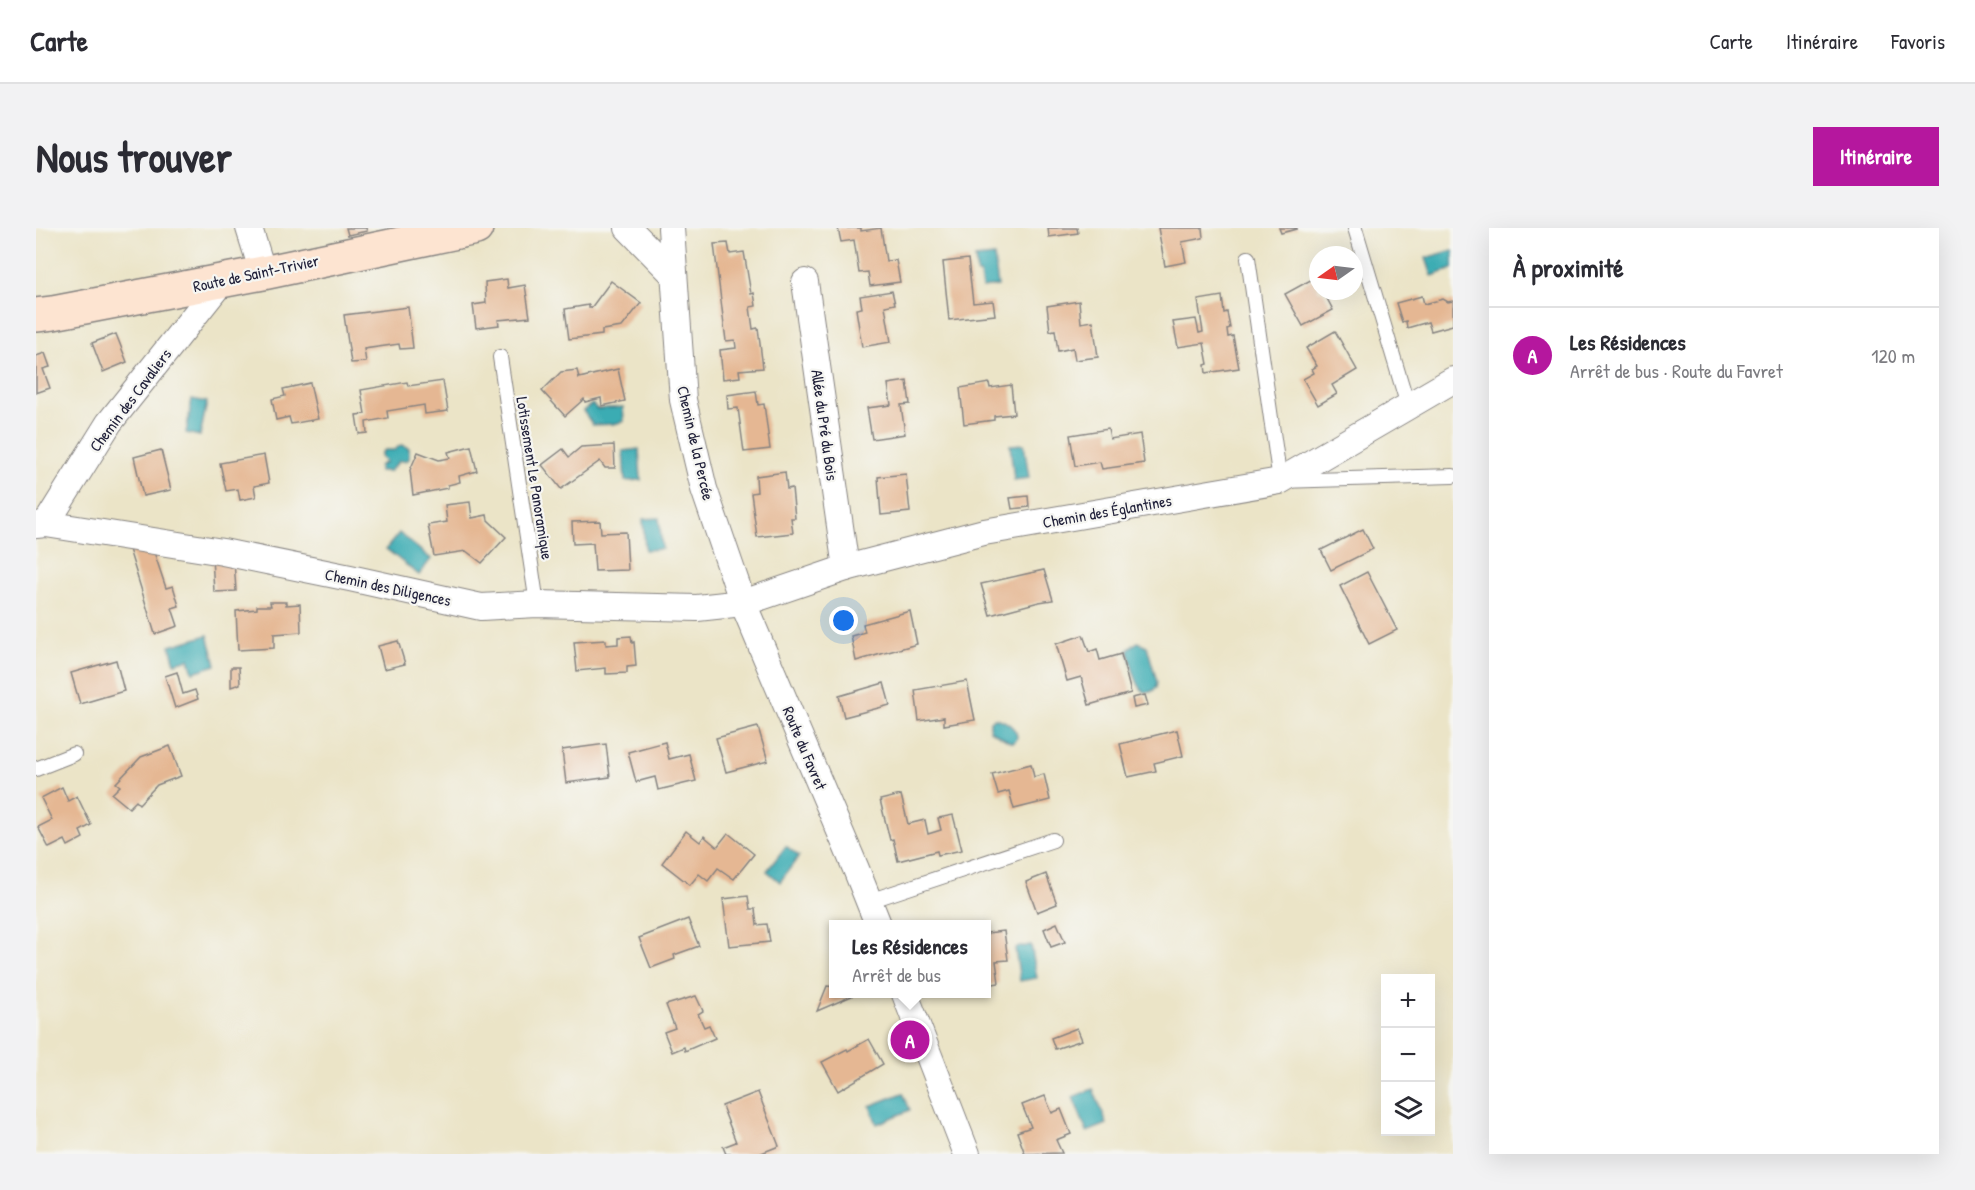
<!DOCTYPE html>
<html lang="fr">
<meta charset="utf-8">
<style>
:root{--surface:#fff;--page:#f2f2f3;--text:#2b2b33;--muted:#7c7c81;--line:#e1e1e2;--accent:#b5179e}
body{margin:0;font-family:"Patrick Hand",sans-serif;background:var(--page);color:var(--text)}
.controls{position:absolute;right:18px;bottom:18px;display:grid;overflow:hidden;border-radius:0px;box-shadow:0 6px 24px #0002}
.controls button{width:54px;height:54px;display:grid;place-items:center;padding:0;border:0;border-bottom:2px solid var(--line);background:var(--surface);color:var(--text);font:30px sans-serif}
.compass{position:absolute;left:1273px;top:18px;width:54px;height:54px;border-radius:50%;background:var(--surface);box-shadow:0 6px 24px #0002;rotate:256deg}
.you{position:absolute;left:808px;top:393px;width:21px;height:21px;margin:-15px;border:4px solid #fff;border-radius:50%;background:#1a73e8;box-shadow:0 0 0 9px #1a73e833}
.badge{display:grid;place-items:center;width:39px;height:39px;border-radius:50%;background:var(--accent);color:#fff;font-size:20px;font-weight:700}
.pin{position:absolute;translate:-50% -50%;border:3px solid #fff;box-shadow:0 2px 6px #0006}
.popup{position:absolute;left:793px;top:692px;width:162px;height:78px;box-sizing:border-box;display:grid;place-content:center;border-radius:0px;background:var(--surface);filter:drop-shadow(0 2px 4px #0005);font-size:20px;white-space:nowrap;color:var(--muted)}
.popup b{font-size:22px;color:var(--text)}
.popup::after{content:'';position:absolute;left:50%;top:100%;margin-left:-12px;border:12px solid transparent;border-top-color:var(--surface)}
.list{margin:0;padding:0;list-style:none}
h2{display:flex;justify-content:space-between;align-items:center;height:78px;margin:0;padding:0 24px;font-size:26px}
h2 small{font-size:20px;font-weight:400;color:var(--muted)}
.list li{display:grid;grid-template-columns:39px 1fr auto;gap:18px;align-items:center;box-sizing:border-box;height:96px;padding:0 24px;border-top:2px solid var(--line)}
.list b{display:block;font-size:22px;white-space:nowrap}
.list p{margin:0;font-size:20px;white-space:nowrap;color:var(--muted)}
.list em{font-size:20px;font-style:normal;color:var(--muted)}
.icon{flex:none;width:33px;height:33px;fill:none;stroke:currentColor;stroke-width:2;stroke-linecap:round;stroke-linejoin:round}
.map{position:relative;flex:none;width:1417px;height:926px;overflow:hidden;border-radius:0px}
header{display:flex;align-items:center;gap:36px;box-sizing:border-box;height:84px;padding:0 30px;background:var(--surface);border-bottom:2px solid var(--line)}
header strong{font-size:28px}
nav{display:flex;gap:33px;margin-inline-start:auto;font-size:21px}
.intro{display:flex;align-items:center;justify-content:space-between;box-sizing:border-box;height:144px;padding:0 36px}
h1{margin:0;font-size:42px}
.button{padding:15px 27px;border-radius:0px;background:var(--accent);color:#fff;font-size:21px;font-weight:700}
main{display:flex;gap:36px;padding:0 36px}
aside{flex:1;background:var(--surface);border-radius:0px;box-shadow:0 6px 24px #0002}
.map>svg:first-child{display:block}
.water{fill:#3bacb3;stroke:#2e6777;stroke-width:1.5}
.building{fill:#e5b793}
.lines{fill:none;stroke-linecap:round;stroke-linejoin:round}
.lane-casing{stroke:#868381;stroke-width:16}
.street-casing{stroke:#868381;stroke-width:28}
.secondary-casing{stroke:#868381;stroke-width:36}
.lane{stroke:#fff;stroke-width:14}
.street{stroke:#fff;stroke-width:26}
.secondary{stroke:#fde4d1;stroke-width:33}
.labels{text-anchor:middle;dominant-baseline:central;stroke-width:4.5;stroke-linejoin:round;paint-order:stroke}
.street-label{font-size:16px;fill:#22223b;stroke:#f6f6f2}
</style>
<header>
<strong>Carte</strong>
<nav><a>Carte</a><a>Itinéraire</a><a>Favoris</a></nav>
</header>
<div class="intro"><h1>Nous trouver</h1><a class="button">Itinéraire</a></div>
<main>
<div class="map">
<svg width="1417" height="926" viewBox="0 0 1417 926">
<rect width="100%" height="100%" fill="#f6f6f2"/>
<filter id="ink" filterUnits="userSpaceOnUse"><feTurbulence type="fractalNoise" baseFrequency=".0167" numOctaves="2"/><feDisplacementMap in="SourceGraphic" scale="12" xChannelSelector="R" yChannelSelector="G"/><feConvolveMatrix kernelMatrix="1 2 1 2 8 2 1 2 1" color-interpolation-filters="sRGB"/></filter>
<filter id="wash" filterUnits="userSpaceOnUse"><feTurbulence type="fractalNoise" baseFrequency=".008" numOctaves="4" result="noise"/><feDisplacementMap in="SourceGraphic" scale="24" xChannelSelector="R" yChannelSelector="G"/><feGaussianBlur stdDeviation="1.35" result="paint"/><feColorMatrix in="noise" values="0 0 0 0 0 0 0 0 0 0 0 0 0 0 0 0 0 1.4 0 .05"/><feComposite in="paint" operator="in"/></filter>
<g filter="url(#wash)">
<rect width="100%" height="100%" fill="#ebe4c7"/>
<g class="water">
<path d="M1417,22V41L1396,48L1390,30Z"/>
<path d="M958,28L962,58L946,60L944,46H941L939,30Z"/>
<path d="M156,171L171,174L164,208L150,205Z"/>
<path d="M556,176L561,181L587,179L588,193L578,196L557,197L547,183Z"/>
<path d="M988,216L993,250L978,252L974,217Z"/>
<path d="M365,217L373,220V231L369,233H363L354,243H343V238L350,234L345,229V225L349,222H358Z"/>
<path d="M603,221L605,252L589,253L587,223Z"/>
<path d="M623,290L626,321L609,322L607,291Z"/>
<path d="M363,305L395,331L383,347L350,321Z"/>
<path d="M172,407L180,437L157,444L153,431L139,435L134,418Z"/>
<path d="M1102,414L1111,418L1121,454L1120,460C1102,478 1096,435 1092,423L1094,419Z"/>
<path d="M958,490C968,491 982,500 981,511L978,514H974L954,502V493Z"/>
<path d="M750,618L763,628L744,654L731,643Z"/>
<path d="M995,717L1001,750L984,753L979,720Z"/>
<path d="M1057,861L1071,896L1051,904L1037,869Z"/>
<path d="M867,865L874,882L841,896L834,878Z"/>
</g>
<g id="blocks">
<g class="building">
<path d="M310,0H330L331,3L312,7Z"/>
<path d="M802,0H825V3L845,0L850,33L860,32L864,54L834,58L832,44L823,45L818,12L805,14Z"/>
<path d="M1012,0H1041L1042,5L1013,9Z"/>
<path d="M1122,0H1166L1167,10L1146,14L1150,34L1129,38Z"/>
<path d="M1243,0H1261V1L1245,5Z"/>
<path d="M692,15L694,26L708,24L715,66L718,65L720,78L714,79L717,101L722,100L727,140L703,142L704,149L687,151L684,122L700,120L699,112L690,113L678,16Z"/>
<path d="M932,31L937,75L957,73L959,87L913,92L907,34Z"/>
<path d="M1280,49L1282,53V63H1287L1297,82L1267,98L1249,66Z"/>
<path d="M471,51L472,60L489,57L494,89L462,92L463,97L440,100L437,77L450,75L449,54Z"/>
<path d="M575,53L605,75L586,99L566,102V107L533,111L529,81L553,77V80H555Z"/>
<path d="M856,63L859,76L849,78L855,114L826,119L820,81L826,80L824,68Z"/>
<path d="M1186,68L1188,85L1191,84L1194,100L1191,101L1192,109L1197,108L1203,140L1170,145L1169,137L1172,136L1168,115L1142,119L1137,94L1160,91L1163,105L1167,104L1162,72Z"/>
<path d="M1386,68L1388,76L1407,71L1412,74L1417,73V97L1395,103L1392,94L1371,100L1370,93L1366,94L1360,75Z"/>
<path d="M1043,73L1045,95L1057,93L1062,129L1039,132L1037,120L1022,123L1019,102L1014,103L1011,78Z"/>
<path d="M372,79L377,120L364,121L363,116L328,121L330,134L315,135L308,87Z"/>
<path d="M1299,103L1321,142L1296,157L1301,166L1282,177L1267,151L1278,145L1276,141L1281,138L1270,120Z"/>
<path d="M80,106L91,134L67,144L56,115Z"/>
<path d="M9,125L14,139L7,141L14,160L0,165V128Z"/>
<path d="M582,141L589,173L566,178L565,170L549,174L548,171L529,188L506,163L525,144L541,142L543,150Z"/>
<path d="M407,153L412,183L389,186L388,177L351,183L352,190L330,194L331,205L323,206L320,187L329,186L325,162L371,154L372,158Z"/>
<path d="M871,153L874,176L865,177L869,206L836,211L831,180L855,177L852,156Z"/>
<path d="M274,155L282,191L255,196L253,189L240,192L236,171L249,168L247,161Z"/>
<path d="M953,155L954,160L975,157L978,186L958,188V192L928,196L924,160Z"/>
<path d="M720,163L722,177L728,176L734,221L708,224L702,180L692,181L691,167Z"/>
<path d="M1072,201L1074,211L1104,206L1108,235L1066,241L1064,234L1039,238L1034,207Z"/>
<path d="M578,217L579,240H569L564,233L525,261L506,237L527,221L533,229L545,219Z"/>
<path d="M435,218L441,243L423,248L424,254L412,257V260L377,267L374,242L382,224L403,232L414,230L412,224Z"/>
<path d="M125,222L135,262L107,268L98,229Z"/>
<path d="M228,227L233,255L218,258L220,269L204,272L202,261L190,263L184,235Z"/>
<path d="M749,244L751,261L756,260L759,290H755L757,305L721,309L715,265L721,264L720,248Z"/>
<path d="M870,246L874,284L845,287L842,249Z"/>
<path d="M992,268L993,279L976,281L974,270Z"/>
<path d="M434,274L436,290L451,287L452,292L470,309L446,335L430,323L398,328L392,297L411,294L409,277Z"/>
<path d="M564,293L565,305L590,304L592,342L559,343L557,315L537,316L536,294Z"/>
<path d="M1327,301L1337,321L1295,342L1285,322Z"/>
<path d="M92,318L117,321L130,360L137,358L143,378L136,380L142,398L119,406Z"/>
<path d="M176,329L198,332L200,363L178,364Z"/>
<path d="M1008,342L1017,372L1003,374L954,387L945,356Z"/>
<path d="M1331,344L1361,402L1333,416L1304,358Z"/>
<path d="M234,374H250V377L264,376L265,404L238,406V420L202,422L200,383L221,381V378H235Z"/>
<path d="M874,383L881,416L820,433L815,408L829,404L827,396Z"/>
<path d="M1047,407L1053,424L1061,421L1064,432L1085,426L1095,465L1053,477L1045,449L1031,453L1020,416Z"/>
<path d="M595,408L596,415L598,414L600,438L591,439V445L570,446V440L541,443L538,414L570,412V417L582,416V409Z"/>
<path d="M362,413L369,436L348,441L342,418Z"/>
<path d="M80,432L88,463L44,476L35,445Z"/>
<path d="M195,439H203L204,456L195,459Z"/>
<path d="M141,444L147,466L159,462L162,471L139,480L129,448Z"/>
<path d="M931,453L939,492L908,497V489L883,493L879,462Z"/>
<path d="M848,455L854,477L808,489L803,468Z"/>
<path d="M1109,467L1112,477L1098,480L1096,470Z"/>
<path d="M722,499L732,533L690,544L680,510Z"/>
<path d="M1141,502L1147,528L1118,535L1120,543L1092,549L1084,516Z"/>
<path d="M629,514L633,531L653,526L660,553L622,562L619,549L600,554L592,524Z"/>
<path d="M570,516L574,549L530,555L526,522Z"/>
<path d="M134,518L145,548L121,557L103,576L100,573L93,580L76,566L84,558L80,555L105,529Z"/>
<path d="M995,536L998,549L1008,546L1014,572L978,581L973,563L962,566L956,546Z"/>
<path d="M26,559L32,573L41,568L55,597L44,603L47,610L32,618L29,612L13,620L2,599L16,592L5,570Z"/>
<path d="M865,567L872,596L889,592L892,606L905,602L902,590L917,587L926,622L902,627L901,623L862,633L857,611L854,612L844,572Z"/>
<path d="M650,603L664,614L668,608L681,619L692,605L718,626L698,651L682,640L672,653L663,646L654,657L626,635Z"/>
<path d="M1010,646L1021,676L1001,684L990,654Z"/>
<path d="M712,668L714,681H719L721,697L731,696L734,714L693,718L687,671Z"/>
<path d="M652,691L663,718L638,727L639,731L615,740L603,710Z"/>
<path d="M1021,695L1029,714L1015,719L1008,701Z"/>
<path d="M968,703L972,732L960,733L963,755L951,757V705Z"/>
<path d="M791,758L798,759V766H817L816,768L781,783Z"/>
<path d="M660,768L667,783L662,786L668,799L673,797L679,810L649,823L648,819L636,824L628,804L639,800L630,777Z"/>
<path d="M1041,800L1046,812L1019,821L1015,810Z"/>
<path d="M833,811L847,836L802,863L786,834L811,821L812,823Z"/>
<path d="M722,864L743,918L723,926H690L687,919L700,914L686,878Z"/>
<path d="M1009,868L1016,885L1025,881L1035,906L1020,912L1026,925L989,926L981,904L995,899L986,877Z"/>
</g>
</g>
</g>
<g filter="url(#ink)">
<use href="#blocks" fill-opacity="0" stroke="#868381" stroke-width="1.5"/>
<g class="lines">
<defs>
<g id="lane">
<path d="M1319,0L1372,178"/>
<path d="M1212,30L1244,253L1417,248"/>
<path d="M464,129L501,376"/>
<path d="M0,541L38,526"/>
<path d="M833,673L1017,612"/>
</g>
<g id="street">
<path d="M213,0L227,45"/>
<path d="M592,0L638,47"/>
<path d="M635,0L647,172L668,261L707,375L820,641L842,696"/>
<path d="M769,54L810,340"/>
<path d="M10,296L73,195L186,53"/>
<path d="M0,297L10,296L187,324L314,350L445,379L501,376L661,380L707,375L810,340L948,304L1244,253L1417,152"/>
<path d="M869,766L931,926"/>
</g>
<path id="secondary" d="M0,87L17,85L227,45L440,0"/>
</defs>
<use href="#lane" class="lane-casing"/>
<use href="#street" class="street-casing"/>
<use href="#secondary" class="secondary-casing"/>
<use href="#lane" class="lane"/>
<use href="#street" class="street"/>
<use href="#secondary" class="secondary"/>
</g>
</g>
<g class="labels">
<g class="street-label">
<text transform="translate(220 45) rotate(-12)">Route de Saint-Trivier</text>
<text transform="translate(94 172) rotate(-53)">Chemin des Cavaliers</text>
<text transform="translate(789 197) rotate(82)">Allée du Pré du Bois</text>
<text transform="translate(660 215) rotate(77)">Chemin de la Percée</text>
<text transform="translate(499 250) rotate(81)">Lotissement Le Panoramique</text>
<text transform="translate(1071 283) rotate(-10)">Chemin des Églantines</text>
<text transform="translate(352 359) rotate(12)">Chemin des Diligences</text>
<text transform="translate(769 520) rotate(67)">Route du Favret</text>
</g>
</g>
</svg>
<div class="controls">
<button>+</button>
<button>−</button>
<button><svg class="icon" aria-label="layers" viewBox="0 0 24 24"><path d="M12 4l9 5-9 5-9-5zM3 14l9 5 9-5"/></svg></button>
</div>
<svg class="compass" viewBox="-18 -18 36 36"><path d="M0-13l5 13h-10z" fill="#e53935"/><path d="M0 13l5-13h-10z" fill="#7c7c81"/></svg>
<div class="you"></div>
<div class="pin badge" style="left:874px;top:812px">A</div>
<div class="popup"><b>Les Résidences</b>Arrêt de bus</div>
</div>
<aside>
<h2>À proximité<small></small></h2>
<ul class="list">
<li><span class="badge">A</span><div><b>Les Résidences</b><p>Arrêt de bus · Route du Favret</p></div><em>120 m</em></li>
</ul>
</aside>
</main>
